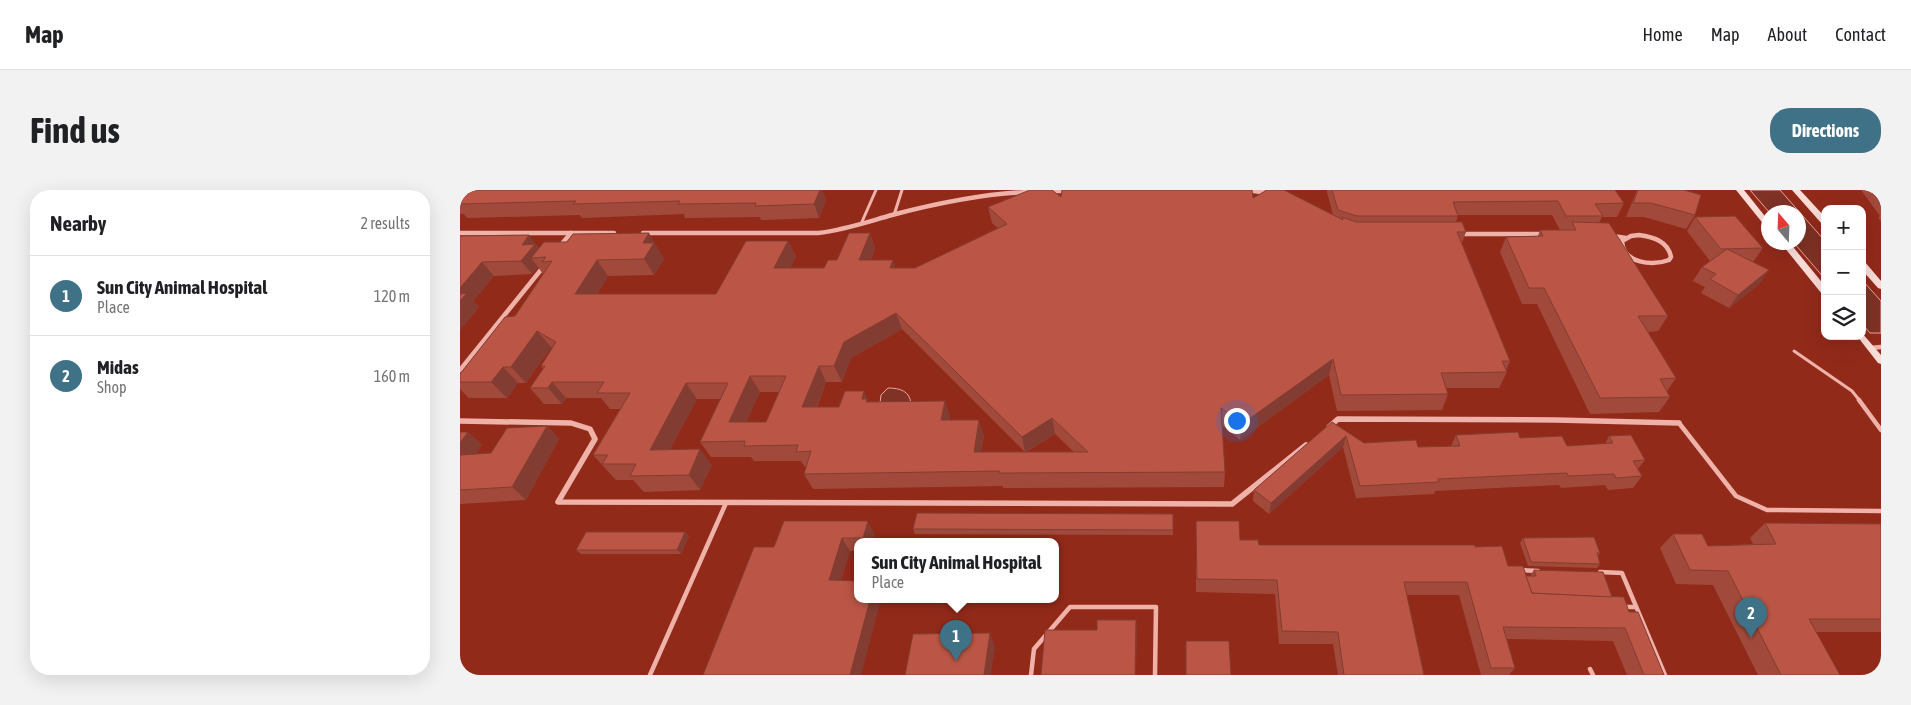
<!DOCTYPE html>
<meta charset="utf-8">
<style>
:root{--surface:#fff;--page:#f2f2f2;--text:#202124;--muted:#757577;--line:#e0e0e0;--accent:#407287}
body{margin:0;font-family:"Asap Condensed",sans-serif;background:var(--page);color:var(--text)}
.controls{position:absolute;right:15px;top:15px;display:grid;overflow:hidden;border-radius:10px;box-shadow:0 5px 20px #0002}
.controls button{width:45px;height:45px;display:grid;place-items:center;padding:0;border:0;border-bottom:1px solid var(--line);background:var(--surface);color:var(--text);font:25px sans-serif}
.compass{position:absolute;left:1301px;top:15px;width:45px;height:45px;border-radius:50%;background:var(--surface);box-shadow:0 5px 20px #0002;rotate:341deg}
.you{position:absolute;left:776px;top:230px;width:18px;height:18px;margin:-12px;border:4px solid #fff;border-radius:50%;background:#1a73e8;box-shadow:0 0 0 8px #1a73e833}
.badge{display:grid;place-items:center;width:32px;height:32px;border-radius:50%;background:var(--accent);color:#fff;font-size:16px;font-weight:700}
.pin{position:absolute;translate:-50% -41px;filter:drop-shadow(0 1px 2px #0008)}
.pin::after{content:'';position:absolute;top:26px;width:18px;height:15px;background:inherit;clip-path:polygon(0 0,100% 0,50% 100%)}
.popup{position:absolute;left:394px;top:348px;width:205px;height:65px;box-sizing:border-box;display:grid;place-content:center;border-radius:10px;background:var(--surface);filter:drop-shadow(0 1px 4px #0005);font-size:16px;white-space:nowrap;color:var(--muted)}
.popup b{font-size:19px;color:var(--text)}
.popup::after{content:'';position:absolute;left:50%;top:100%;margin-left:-10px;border:10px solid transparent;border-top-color:var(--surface)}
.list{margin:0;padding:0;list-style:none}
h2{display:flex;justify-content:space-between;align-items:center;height:65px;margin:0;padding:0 20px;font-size:21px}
h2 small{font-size:16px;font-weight:400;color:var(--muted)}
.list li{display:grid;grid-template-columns:32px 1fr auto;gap:15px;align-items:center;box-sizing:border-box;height:80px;padding:0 20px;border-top:1px solid var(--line)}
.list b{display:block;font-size:19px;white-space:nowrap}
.list p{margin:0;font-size:16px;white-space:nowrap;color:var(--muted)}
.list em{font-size:16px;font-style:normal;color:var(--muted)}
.icon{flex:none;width:28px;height:28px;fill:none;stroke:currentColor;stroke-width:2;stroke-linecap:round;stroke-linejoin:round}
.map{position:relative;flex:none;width:1421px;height:485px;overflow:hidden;border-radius:20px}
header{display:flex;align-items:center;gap:30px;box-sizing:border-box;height:70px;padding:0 25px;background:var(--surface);border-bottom:1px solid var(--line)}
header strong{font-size:24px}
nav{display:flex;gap:28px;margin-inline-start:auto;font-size:18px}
.intro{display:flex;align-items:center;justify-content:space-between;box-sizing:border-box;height:120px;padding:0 30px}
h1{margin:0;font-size:35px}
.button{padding:12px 22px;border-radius:20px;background:var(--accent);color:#fff;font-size:18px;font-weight:700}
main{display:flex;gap:30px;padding:0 30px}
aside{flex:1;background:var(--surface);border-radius:20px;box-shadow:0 5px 20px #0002}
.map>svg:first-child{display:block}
.water{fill:#7f3225;stroke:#f1a59c}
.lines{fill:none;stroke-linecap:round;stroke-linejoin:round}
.service-far1{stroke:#efb2a9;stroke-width:3}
.service{stroke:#efb2a9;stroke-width:4.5}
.minor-far1{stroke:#efb2a9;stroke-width:4.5}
.minor{stroke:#efb2a9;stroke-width:5.5}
.secondary{fill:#fbdcd7;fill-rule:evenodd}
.wall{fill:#a14a3c;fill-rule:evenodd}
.shaded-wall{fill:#833c31}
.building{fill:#bb5646;stroke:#833c31;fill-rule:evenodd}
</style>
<header>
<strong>Map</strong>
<nav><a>Home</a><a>Map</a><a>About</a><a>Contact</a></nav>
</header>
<div class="intro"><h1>Find us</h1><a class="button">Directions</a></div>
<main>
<aside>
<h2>Nearby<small>2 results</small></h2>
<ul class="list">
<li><span class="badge">1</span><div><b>Sun City Animal Hospital</b><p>Place</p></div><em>120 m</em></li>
<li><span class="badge">2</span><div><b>Midas</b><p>Shop</p></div><em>160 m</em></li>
</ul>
</aside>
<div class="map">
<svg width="1421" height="485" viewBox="0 0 1421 485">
<rect width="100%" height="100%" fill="#922a1a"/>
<g class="water">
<path d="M1290,0H1320L1365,51V89L1334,53L1338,52V22H1309Z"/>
<path d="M1402,90L1421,111V143H1410L1402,134Z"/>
<path d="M428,198C440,198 450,201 451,214L420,213L421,205Z"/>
</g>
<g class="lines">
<g class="service-far1">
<path d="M434,25L442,0"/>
<path d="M401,34L416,0"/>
<path d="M1334,161L1392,201L1400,211"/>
</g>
<g class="service">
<path d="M1399,210L1421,240"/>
<path d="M1219,233L1276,306L1307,320L1421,321"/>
<path d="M1060,380L1078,381"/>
<path d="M1140,382L1162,383L1205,485"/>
<path d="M1163,417H1176"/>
<path d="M1130,479L1133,485"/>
<path d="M190,485L266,313"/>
<path d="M571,485L574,459L610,417H696L695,485"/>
</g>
<g class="minor-far1">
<path d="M786,0L809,3"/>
<path d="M588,1H607"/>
<path d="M0,43H154"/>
<path d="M183,43H358C384,40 407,32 432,25C478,13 525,3 572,2"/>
<path d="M1001,44H1085"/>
<path d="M1179,45C1193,47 1208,51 1211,67L1209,70C1193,76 1163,74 1162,51L1171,46Z"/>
<path d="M1153,46L1166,48"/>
<path d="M100,56L111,43"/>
<path d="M1410,158L1421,157"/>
<path d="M0,180L84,76"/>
</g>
<g class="minor">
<path d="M0,231L111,233L130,239L135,249L98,312L772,314L846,255"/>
<path d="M869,237L878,229L1096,230L1219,233"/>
</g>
<g class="secondary">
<path d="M1276,0H1284L1308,30V36H1305Z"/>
<path d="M1332,0H1340L1365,27V34H1362Z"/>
<path d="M1320,52H1329L1365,96V105L1362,104Z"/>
<path d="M1402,71L1405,72L1421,91V99L1418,98L1402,80Z"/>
<path d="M1402,143L1421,165V174L1418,173L1397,146H1402Z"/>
</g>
</g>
<g class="wall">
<path d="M0,0H362L366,10L359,28L301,30L300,27L225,28L224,24L122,28L120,25L7,28L4,24H0Z"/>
<path d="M867,0H1155L1164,13L1157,27H1142L1139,33L1208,126L1198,141L1188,142L1216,188L1207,201L1210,207L1199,222L1130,224L1077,114H1062L1040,62L1046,47L1078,46L1080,40H1100L1092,25H998L996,32L1006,42L1002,53L1050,171L1046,180L1047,182L1039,198H986L988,204L982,220L877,221L869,185L780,250L762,235L765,282L764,297L543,298V296L353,299L344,284L346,277H345L341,271H294L291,267H251L240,252L260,209H237L210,259L252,275L240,300L184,302L173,290H156L133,265L160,219H150L141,208H106L102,214H84L70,198L83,179L81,176L92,158L91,157L66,193H58L47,208H9L0,199V184L55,126L83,84L78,77L72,84L34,86L13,111L19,117L0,140V46L79,58L199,59L198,60L204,69L194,85L148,86L137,104H256L328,51L336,67L330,78H364L377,70L410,43L415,59L411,70L436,78H455L538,38L532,33L528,17L601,7L793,8L873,25L867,2ZM442,139L565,262H521L524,245L489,230L490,226L409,212L379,217H357L366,192H382L391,168ZM300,202H319L306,232H286ZM595,244L614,262H566Z"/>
<path d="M1177,0H1224L1235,25L1226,39L1184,27H1166Z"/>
<path d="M1401,0H1421V31L1418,28L1420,26Z"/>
<path d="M1235,27L1303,58L1293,72L1309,80L1299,94L1269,118L1241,103L1245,97L1233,91L1242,77L1250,71L1227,41Z"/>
<path d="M872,232L904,253L958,257L991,256L996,245L1060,248L1107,256L1145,254L1149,246L1185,270L1178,279L1182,286L1173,298L1148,300L1145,295L1101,298L1099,295L975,301L974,304L896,308L883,257L809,324L793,311L794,300Z"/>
<path d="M87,236L99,249L66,310L0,314V242H8L22,255L16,264L31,263Z"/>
<path d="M713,324V345L455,344L453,339Z"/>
<path d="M324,331L415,345L413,352H397V361H390L381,390L397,410L314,357Z"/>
<path d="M736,331L780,350L799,355L1015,357L1048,376L1066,386H1071V384L1074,380L1152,407L1169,422L1204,485H1167L1153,451L1047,449L1055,478L1049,485H1021L999,405H947L964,485H878L873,454H819L815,404L736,402Z"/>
<path d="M1305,333L1421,334V442H1356L1380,485H1298L1253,395L1216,394L1200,358L1213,344L1248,356L1293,354L1290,348Z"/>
<path d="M225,342L229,346L221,364H121L116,360Z"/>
<path d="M1063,348L1140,363L1138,366L1140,374L1137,378L1068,376L1060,353Z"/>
</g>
<g class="shaded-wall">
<path d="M360,0H362L366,10L359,28L354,14Z"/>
<path d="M189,43L204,69L194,85L184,69L183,53Z"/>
<path d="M410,43L415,59L405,86L399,70Z"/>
<path d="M69,45L80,59L73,68H71L78,77L72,84L61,71L62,55Z"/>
<path d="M328,51L336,67L322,94L314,78Z"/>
<path d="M137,70L148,86L127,120L115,104Z"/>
<path d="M433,70L438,86L430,78Z"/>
<path d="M22,72L34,86L13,111L19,117L0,140V98Z"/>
<path d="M1309,80L1299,94L1269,118L1278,105Z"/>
<path d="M436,123L442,139L391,168L382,192L374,176L384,152Z"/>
<path d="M77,141L91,157L66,193L51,177Z"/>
<path d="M873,169L869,185L780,250L782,234Z"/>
<path d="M359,176L366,192L350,233L342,217Z"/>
<path d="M43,177L58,193L47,208L31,192Z"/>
<path d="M290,186L300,202L279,248L269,232Z"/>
<path d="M92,192L106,208L102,214L88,198Z"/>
<path d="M226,193L237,209L202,275L190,260Z"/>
<path d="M404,201L411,217L402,209Z"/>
<path d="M485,211L490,226L486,246L481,230Z"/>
<path d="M592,228L595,244L565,262L562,247Z"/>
<path d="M519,230L524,245L518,278L514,262Z"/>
<path d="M87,236L99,249L66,310L52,297Z"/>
<path d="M8,242L22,255L6,279L0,274V253Z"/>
<path d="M886,246L883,257L809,324L811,313Z"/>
<path d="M240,259L252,275L240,300L229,285Z"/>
<path d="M408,331L415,345L413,352H406L403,348Z"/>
<path d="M225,342L229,346L221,364L217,360Z"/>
<path d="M382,348L390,361L377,403L369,390Z"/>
<path d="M410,410H421L401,485H390Z"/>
<path d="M676,430L677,445L676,485H675Z"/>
<path d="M530,443L535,457L531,485H524Z"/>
</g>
<g class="building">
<path d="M0,0H360L354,14L295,16L296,13L218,14L220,11L113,14L116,11L0,14Z"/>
<path d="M570,0H592L601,7L602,0H792L793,8L807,0H824L883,30L882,27L896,32H1002L1006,42H997L1050,171H1042L1047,182L981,183L988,204L881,205L873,169L782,234L761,218L765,282L539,283L540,281L344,284L351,261L336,262L338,255L284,256L285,251L240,252L268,193H226L190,260L240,259L229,285L170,286L176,274H142L148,265H133L170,203H137L144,192H92L88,198H70L85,176H81L96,152L77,141L51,177H43L31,192H0V184L45,127L55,126L92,71L82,72L86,67L71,68L84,52H107L113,44L189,43L183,53H194L184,69L137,70L115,104H256L286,51H328L314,78H364L368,70H377L389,43H410L399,70H433L430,78H455L547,34L528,17ZM436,123L562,247L592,228L628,262H514L519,230H481L485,211L406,212L407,209H402L404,201H385L379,217H342L359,176H374L384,152ZM290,186H326L306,232H269Z"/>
<path d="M872,0H1155L1164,13L1135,14L1143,26H1106L1098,11L993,12L998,26H897L878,20Z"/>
<path d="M1178,0H1224L1241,5L1235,25L1191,13H1173Z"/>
<path d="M1275,26L1303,58L1261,59L1235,27Z"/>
<path d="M1112,32L1149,33L1208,126H1178L1216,188L1200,189L1210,207L1140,208L1084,98H1069L1046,47L1083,46L1080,40H1116Z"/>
<path d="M69,45L62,55L75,54L61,71L22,72L0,98V46Z"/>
<path d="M1267,59L1309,80L1278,105L1250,89L1256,84L1242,77Z"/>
<path d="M7,103L0,111V104Z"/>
<path d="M872,232L904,253L956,250L958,257L1000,256L996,245L1058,242L1060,248L1102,246L1107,256L1153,253L1149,246L1171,245L1185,270L1173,271L1182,286L1156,288L1154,284L1108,286L1107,283L978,289L979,292L900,296L886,246L811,313L794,300Z"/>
<path d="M87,236L52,297L0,300V265L31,263L47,238Z"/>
<path d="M0,242H8L0,253Z"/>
<path d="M457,323L713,324V340L453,339Z"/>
<path d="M324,331H408L403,348H382L369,390L397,391V410H410L390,485H243L294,357H314Z"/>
<path d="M736,331H779L780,350H798L799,355H1015V357L1042,356L1048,376H1063L1072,403L1164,407L1169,422H1178L1204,485H1184L1165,438L1043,437L1055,478H1031L1007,392H944L964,485H884L878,442L822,441L817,390L737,389Z"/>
<path d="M1305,333L1421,334V429H1349L1380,485H1321L1268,381L1230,380L1213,344H1242L1248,356L1316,354Z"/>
<path d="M126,342H225L217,360H116Z"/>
<path d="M1134,347L1140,363H1137L1140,374L1071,372L1063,348Z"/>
<path d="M1074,380L1143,382L1152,407L1072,403L1066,386H1076Z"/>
<path d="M637,430H676L675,485H581L585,440H637Z"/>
<path d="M530,443L524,485H445L453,444Z"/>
<path d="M726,451H769L771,485H726Z"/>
</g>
</svg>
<div class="controls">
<button>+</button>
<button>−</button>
<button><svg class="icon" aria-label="layers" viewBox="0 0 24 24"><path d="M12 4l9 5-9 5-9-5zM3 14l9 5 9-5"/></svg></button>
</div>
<svg class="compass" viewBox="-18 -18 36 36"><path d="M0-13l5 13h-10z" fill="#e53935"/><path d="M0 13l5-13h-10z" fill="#757577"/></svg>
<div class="you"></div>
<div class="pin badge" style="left:496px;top:471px">1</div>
<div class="popup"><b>Sun City Animal Hospital</b>Place</div>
<div class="pin badge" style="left:1291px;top:448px">2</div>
</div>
</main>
